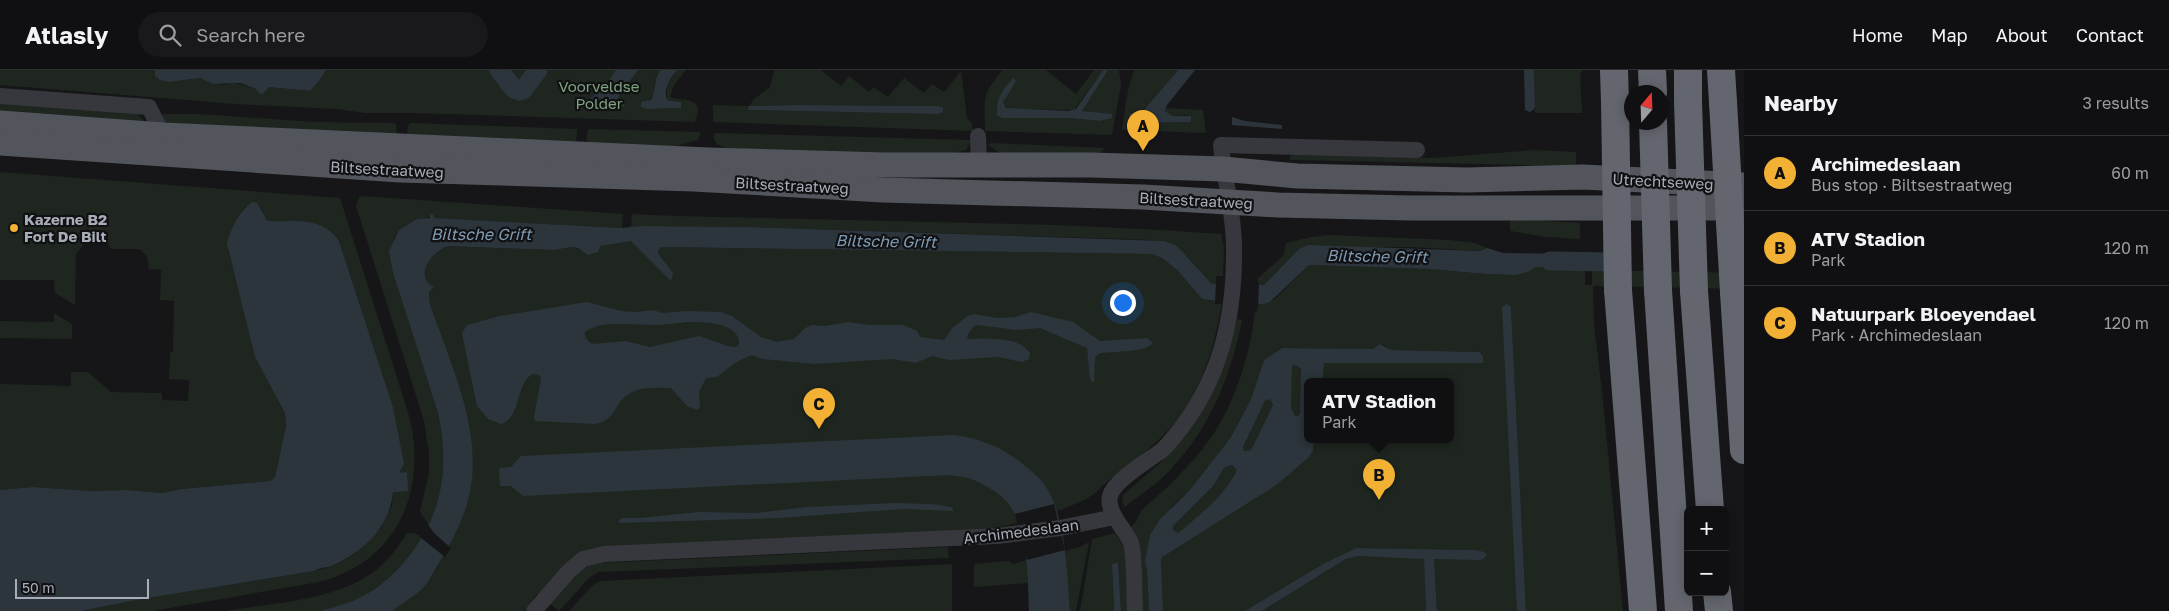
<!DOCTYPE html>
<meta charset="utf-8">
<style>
:root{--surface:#101012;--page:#19191b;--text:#f1f3f6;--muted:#9c9d9f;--line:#303032;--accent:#f2b134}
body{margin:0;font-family:"Golos Text",sans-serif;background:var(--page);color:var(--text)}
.controls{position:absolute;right:15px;bottom:15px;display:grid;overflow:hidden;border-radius:8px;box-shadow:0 2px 12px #0003}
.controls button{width:45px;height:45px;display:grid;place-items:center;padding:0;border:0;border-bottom:1px solid var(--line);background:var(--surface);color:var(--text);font:25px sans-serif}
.compass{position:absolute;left:1624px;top:15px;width:45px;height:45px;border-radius:50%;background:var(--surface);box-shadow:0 2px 12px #0003;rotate:19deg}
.scale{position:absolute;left:15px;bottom:12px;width:134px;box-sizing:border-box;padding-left:5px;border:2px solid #a8adb8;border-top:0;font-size:14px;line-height:18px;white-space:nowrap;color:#a8adb8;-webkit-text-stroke:4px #111113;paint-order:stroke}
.you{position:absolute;left:1122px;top:232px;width:18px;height:18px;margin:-12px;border:4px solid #fff;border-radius:50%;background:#1a73e8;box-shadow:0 0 0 8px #1a73e833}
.badge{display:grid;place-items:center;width:32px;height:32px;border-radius:50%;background:var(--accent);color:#111;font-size:16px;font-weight:700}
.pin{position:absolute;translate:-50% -41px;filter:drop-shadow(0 1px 2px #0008)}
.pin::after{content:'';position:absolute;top:26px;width:18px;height:15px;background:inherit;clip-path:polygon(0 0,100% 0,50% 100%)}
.popup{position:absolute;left:1304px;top:308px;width:150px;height:65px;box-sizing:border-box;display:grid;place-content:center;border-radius:8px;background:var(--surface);filter:drop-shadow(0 1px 4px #0005);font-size:16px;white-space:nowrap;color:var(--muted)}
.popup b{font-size:19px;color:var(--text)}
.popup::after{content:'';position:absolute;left:50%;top:100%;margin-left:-10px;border:10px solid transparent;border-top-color:var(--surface)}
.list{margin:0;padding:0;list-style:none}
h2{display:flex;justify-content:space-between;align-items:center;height:65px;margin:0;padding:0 20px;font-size:21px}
h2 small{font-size:16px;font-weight:400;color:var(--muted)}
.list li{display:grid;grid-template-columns:32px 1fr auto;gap:15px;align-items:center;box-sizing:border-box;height:75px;padding:0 20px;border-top:1px solid var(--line)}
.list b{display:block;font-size:19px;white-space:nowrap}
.list p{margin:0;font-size:16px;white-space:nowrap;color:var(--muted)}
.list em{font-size:16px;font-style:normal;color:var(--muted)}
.icon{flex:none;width:28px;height:28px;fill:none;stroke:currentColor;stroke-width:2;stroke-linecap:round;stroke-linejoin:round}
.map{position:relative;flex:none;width:1744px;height:541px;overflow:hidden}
header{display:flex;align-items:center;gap:30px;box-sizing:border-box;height:70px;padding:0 25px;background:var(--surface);border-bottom:1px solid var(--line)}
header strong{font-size:24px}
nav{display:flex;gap:28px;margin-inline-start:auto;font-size:18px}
.search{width:350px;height:45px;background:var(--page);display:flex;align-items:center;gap:12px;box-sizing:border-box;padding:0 18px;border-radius:28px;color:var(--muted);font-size:19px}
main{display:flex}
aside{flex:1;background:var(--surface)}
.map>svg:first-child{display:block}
.green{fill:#1e261f;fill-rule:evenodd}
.water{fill:#2c353c;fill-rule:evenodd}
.pier{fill:#161618}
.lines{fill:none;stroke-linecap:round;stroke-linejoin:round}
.canal{stroke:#2c353c;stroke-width:19}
.street{stroke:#37383d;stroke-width:16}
.primary{stroke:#53555c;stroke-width:25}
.highway{stroke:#63666e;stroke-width:28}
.highway-bridge{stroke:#63666e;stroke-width:28}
.poi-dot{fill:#f2b134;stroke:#111113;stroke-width:2}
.labels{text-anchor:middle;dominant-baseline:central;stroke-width:4.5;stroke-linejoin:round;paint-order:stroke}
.park-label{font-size:15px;fill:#7fa381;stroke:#111113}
.street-label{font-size:15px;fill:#a8adb8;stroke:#111113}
.poi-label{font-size:15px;font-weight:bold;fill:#a8adb8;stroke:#111113;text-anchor:start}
.water-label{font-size:16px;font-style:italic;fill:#7f9bb3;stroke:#111113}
</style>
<header>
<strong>Atlasly</strong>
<div class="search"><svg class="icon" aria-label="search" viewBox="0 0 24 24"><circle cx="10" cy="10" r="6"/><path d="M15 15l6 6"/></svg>Search here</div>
<nav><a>Home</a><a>Map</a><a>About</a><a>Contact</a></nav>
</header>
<main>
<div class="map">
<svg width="1744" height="541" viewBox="0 0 1744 541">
<rect width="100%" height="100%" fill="#161618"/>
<g class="green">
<path d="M0,0H155V6L169,12L200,8L213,14L225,15L234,13L256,19L269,17L310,21L319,11L326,0H661C654,9 654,15 654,26L641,37L646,39L681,38V32L667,30V15L677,0H686L674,15L670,27C677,30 699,28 698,40C698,44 696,48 695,52L413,43H365L337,39L235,34L0,15Z"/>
<path d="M774,0H821L841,16L849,6L869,22L873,17L888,27L904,8L924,23L932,14L944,22L961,1L967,48L972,53L973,61L713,52V35L749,36L754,29L770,17ZM793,35L937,36L943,37L937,44L748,40L750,36Z"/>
<path d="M1003,0H1046L1076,24L1094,0H1103L1074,40L1009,39L1004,35V29L996,40L1002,48H1068L1100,51L1112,48V44L1083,42L1082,39L1108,0H1119L1121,15L1112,65L985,61C985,29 980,26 1003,0Z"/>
<path d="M1134,0H1178L1143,41L1130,44L1135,53L1188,52H1191L1188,45L1172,46L1166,43L1165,38L1203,40L1206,63L1122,60L1128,20Z"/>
<path d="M1534,0H1588H1583L1580,4L1582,43H1535Z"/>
<path d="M0,31L135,42L148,54L0,43Z"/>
<path d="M159,44H199L314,52L393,53L396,54L397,64L164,54Z"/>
<path d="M410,53L577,59L576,74L407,64L408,56Z"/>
<path d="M588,59L701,62L698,70L669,78L586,74Z"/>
<path d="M714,63L972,70L966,80L943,86L728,79C720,76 712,73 714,63Z"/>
<path d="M991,73L1105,78L1097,86L1001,84L988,75Z"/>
<path d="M1534,80L1576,82V96L1290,90V86L1293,84L1432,88Z"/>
<path d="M0,102L340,128L408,342C429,417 399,492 319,512L153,541H81L142,529L314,501L333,496L350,487L362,478L381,457L392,435L393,422L407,403H399L403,394L393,337L339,171C328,153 306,150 287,151C280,151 273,152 267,150L257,133L245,137L228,181L243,233L255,287L285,343L286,356L275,407L271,411L181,419L162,423L127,420L90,421L33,417L0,420V314L71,316V302H88L111,322L162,323V330L188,331L189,310L169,309L170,282L173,281L174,231L160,230L161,200L149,199L147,186L140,179H111L107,173H85L76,184L75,235L55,223L54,210H0Z"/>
<path d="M362,126L623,144L622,158L434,148L433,145L399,160L394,169L393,203L438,343C446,382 446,419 429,455L420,442L429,402V384L424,351L356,136L359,127Z"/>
<path d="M632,144L676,146L1057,155L1161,160L1221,164L1224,178L1223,206H1216V214H1212L1177,176L1152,170L750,157L640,156L631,158Z"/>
<path d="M1510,149L1580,153V169L1547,167L1510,161Z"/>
<path d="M1330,165L1450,170L1475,173L1487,178L1480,181L1411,177L1299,179L1264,215H1258V208L1284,185L1286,173L1311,167Z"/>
<path d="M622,171H632L673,203L658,183L659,179L662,177L1152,184L1162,188L1177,200L1202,229L1222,232C1216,271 1203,317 1178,349C1160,371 1137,390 1113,407C1103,414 1097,424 1084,430C1056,443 1026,452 994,458L607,478L539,525L537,524L524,541H387L455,464L469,427L473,390L468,350L430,234L429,222L434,218C414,205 431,184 447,176L553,180L573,177L581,180Z"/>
<path d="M1309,195L1431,199L1485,204L1516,205L1528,202L1536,197L1585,198V215H1592V198L1744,201V219L1593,216L1594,254L1603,330L1623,541H1526L1511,237L1503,236L1517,541H1437L1434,489H1483L1475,480L1356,478L1245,541H1163L1161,488L1275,416L1313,380L1314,369H1450V311H1323L1324,293H1483L1479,282L1391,280L1382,274L1373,279H1365L1282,278L1264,290L1251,329L1231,367L1189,421L1172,436L1145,492L1147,501L1149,541H1141L1131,457C1138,452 1137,445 1143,439C1147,434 1153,431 1157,426C1171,415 1183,401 1195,388C1230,349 1249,293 1255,242L1257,241L1258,233L1274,230Z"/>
<path d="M54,243L72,254V269L0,268V251L54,252Z"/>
<path d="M1237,249L1242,250C1230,311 1207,365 1161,409C1150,419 1136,427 1125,437L1122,432L1123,425L1159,394L1174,378L1218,310L1227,289Z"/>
<path d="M1296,294C1307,304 1300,330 1300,344L1298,347L1295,346L1291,339L1292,297Z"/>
<path d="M1270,329L1273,335L1251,380L1244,381L1243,377L1265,331Z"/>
<path d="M1232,395L1237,400C1224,426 1201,445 1178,463L1173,460V456L1214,415L1224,398Z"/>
<path d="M407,463H414L423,467L409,487L384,513L364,526L341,536L320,541H225C271,533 333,531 372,503C387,493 398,477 407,463Z"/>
<path d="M1115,463L1125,478L1129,541H1121L1118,494H1112L1114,541H1080L1092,469Z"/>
<path d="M1089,472L1076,541H1070L1065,481L1080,477Z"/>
<path d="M948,477L949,488L599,502L590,507L559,541L549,533L581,499L597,493Z"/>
<path d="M1358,486L1424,488L1426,541H1262L1346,489Z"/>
<path d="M1027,490L1028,513L974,517V494L1009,491L1013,494Z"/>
<path d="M952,494V541H569L593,515L601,511Z"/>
</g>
<g class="water">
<path d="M155,0H326L319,11L310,21L269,17L263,24L259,23L256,19L240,13L213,14L200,8L169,12L160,10L155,6Z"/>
<path d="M616,0H638L619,25L618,29L624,31V36L594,40L589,30L607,13Z"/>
<path d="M661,0H677C670,9 663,18 667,30L681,32V38L646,39L641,37V32L651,30C657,20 652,11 661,0Z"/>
<path d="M1103,0H1108L1082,41L1112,44V48L1100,51L1068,48H1002L997,45C996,27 1002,22 1013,8L1016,11L1003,32L1006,38L1069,41L1076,39Z"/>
<path d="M1178,0H1195L1167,35L1165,41L1172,46H1191V52L1135,53L1129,50V44L1143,41Z"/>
<path d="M1524,0H1534L1535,36L1534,39L1530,42L1525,40Z"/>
<path d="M793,35L937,36L943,37V42L937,44L748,40L749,36Z"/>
<path d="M1232,47L1245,51L1282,55V59L1232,55Z"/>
<path d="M252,132L257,133L267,150C273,152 280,151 287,151C306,150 328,153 339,171L393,337L404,394L399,403L407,402L408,421L393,422C390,455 366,480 336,494C329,498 321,497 314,501L142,529L81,541H0V420L33,417L90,421L127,420L162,423L181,419L270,411L275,407L286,356L285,343L255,287L227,174C230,160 240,140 252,132Z"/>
<path d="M430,144H433L434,148L622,158L640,156L750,157L1164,171L1177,176L1212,214L1264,215L1299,179L1308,175L1480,181L1487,178L1503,183L1575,184V198L1536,197L1528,202L1516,205L1485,204L1431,199L1309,195L1270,232L1263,234L1222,232L1202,229L1177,200L1162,188L1152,184L662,177L659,179L658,183L673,203L671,211L631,171L600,176L598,182L588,185L578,178L573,177L553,180L447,176C433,183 416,201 430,215L434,217L429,222L430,234C451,297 487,367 467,434C459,462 442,487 428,512L420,521L392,541H320C335,537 350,533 363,526C379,518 392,506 404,492C442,448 450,400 438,343L393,203L389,181L399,160L417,149L430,148Z"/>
<path d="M587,232L621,241L635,242L654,240L662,243L687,241L720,242L732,246L761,267L777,272L794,269L805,258L812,255L825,256L849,252L869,255H903L917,261L920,267L944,270L953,257L968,246L974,244L997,248L1015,247L1031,242L1073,252L1100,271L1147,268L1153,273C1143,284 1111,280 1098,284L1095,288L1094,313L1090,309L1087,278L1040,258L1017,260L977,255C973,256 968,263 967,268L969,269C987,269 1019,266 1030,283L1029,289L1022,292L998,287L949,290L932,286L916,293L892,289L815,294L763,289L751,285L735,293L717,307L706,308L699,322L700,336L698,340L687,336L671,318C658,318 641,316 629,324C613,333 618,350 595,354L535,351L534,347L541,308L539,305L533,304C515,312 522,348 501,354L488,349L477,336L462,263L467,255L500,246ZM688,252C703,252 740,252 739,274L736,277L728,276L699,266L650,277L626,271L593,274C588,272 584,268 585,262C599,250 634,255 652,255C664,255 676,253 688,252Z"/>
<path d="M1507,234L1511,237L1526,541H1517L1516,525L1502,237Z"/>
<path d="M1380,274L1391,280L1479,282L1483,286V293H1324L1323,311H1308V369H1314L1313,381L1308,388L1275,416L1161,488L1163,541H1149L1147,501L1145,492L1150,465L1160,449L1189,421L1231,367L1251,329L1264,290L1282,278L1365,279H1373ZM1294,295L1298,296L1301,300L1300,343L1298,346H1295L1291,338L1292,297ZM1270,329L1273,335L1251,380L1244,381L1243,377L1265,331ZM1232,395L1237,400C1224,426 1200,445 1178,463L1173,460V456L1214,415L1224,398Z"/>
<path d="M954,365C977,368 996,375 1015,388C1023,394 1032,401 1039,408C1066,436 1067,503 1070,541H1029C1028,510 1028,461 1010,436C1003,425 987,416 976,411C968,407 958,406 949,405L523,426L511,416H500L499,398L511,397L521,386Z"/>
<path d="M894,433L932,434L952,437L953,440V441L903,439L778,448L620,453L618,451L622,448H639L699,442L756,443L807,437Z"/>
<path d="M1356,478L1476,480L1484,482L1487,485L1483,489L1478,490L1434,489L1437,541H1426L1424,489L1358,486L1346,489L1262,541H1245L1323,494Z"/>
<path d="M1118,493L1121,541H1114L1112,494Z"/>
</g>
<g class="pier">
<path d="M1744,182V203L1592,200L1590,198L1589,186L1591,183Z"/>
<path d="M1216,211L1259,213L1258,236L1215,234Z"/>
<path d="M1054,434L1065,480L1027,490L1015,444Z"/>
<path d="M427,453L434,463L451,478L445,487L420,467Z"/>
</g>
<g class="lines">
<g class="canal">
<path d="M499,0L514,19L519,21L523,20L538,0"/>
<path d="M1550,191L1617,192"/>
</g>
<g class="street">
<path d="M0,26L149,37L163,65"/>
<path d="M978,66L979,95"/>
<path d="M534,541L569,501L583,489L604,484L997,466L1060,458L1115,447"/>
<path d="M1135,541C1134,526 1135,485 1131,473C1125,459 1106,442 1110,426C1114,410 1148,391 1161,381C1166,377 1170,372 1174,367C1220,312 1235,248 1234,177C1234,143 1224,109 1221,75L1417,80"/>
</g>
<g class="primary">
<path d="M0,53L163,65L708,90L885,95H1091L1223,99L1297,106L1466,110L1583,107L1744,115"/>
<path d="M0,73L400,100L694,109L883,120L1143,127L1278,135L1410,138H1744"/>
</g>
<g class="highway">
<path d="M1614,0L1615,32"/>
<path d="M1652,0L1653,22"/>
<path d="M1688,0V32"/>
<path d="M1721,0L1723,32"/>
<path d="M1618,220L1643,541"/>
<path d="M1658,220L1679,541"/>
<path d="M1694,221L1710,440"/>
<path d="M1734,222L1744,380"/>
<path d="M1717,522L1719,541"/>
</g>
<g class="highway-bridge">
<path d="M1615,32L1618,220"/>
<path d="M1688,32L1694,221"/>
<path d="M1723,32L1734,222"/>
<path d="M1653,52L1658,220"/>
</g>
</g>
<circle class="poi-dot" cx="14" cy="158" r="5"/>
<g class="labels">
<g class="park-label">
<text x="599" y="16">Voorveldse<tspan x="599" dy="17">Polder</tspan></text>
</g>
<g class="street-label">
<text transform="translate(387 99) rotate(3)">Biltsestraatweg</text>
<text transform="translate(1663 111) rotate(3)">Utrechtseweg</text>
<text transform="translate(792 115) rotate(3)">Biltsestraatweg</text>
<text transform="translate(1196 130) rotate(3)">Biltsestraatweg</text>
<text transform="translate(1021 461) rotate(-7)">Archimedeslaan</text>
</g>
<g class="poi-label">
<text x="24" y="149">Kazerne B2<tspan x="24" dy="17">Fort De Bilt</tspan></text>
</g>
<g class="water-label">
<text x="481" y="164">Biltsche Grift</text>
<text transform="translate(886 171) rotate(1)">Biltsche Grift</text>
<text transform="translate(1377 186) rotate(1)">Biltsche Grift</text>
</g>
</g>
</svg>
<div class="controls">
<button>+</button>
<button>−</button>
</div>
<svg class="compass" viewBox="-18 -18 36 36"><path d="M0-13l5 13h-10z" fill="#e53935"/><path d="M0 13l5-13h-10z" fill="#9c9d9f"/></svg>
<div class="scale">50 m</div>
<div class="you"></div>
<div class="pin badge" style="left:1143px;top:81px">A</div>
<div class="pin badge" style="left:1379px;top:430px">B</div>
<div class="popup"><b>ATV Stadion</b>Park</div>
<div class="pin badge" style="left:819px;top:359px">C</div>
</div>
<aside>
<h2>Nearby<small>3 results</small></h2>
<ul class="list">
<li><span class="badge">A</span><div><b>Archimedeslaan</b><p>Bus stop · Biltsestraatweg</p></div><em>60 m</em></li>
<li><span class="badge">B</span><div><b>ATV Stadion</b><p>Park</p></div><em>120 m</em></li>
<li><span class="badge">C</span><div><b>Natuurpark Bloeyendael</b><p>Park · Archimedeslaan</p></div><em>120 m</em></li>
</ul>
</aside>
</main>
